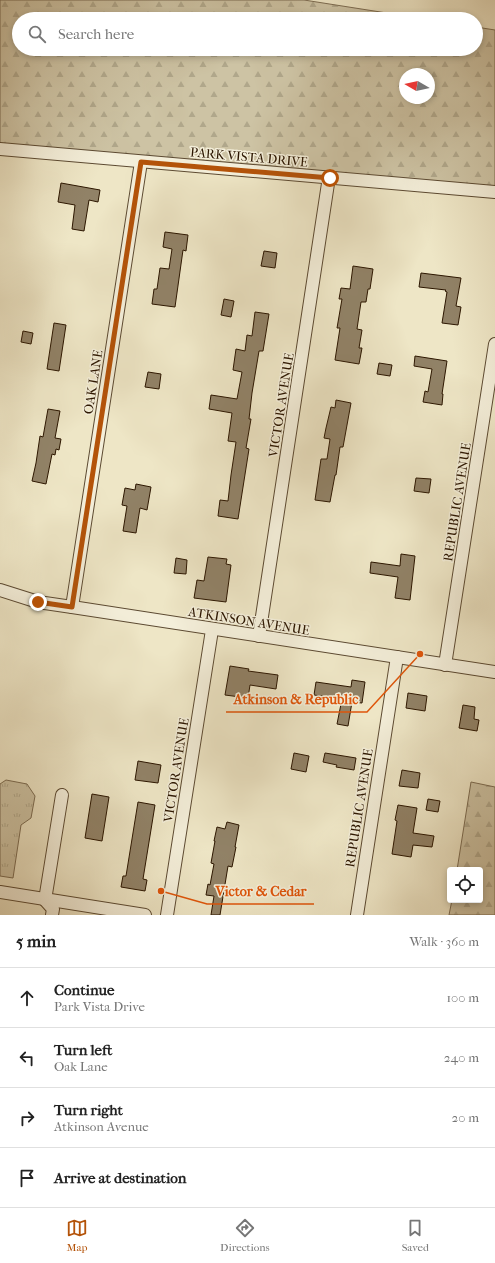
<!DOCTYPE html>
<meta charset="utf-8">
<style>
:root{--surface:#fff;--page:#f6f6f6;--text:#222;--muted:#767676;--line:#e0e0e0;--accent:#b45309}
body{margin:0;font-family:"IM FELL French Canon",serif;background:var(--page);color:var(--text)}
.controls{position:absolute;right:12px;bottom:12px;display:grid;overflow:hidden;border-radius:4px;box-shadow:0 2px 6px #0003}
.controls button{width:36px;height:36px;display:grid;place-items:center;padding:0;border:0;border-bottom:1px solid var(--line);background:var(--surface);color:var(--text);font:20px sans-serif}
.compass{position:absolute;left:399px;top:68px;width:36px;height:36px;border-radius:50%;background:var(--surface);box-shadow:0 2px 6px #0003;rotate:279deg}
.stop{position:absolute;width:12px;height:12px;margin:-9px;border:3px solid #b45309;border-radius:50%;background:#fff}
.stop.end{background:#b45309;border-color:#fff;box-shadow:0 1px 4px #0008}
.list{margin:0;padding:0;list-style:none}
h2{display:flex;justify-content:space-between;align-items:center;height:52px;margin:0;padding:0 16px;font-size:17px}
h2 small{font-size:13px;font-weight:400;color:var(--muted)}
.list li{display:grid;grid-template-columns:26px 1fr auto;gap:12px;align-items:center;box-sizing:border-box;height:60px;padding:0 16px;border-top:1px solid var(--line)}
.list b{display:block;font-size:15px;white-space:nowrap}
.list p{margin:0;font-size:13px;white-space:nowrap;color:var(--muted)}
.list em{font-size:13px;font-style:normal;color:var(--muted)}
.icon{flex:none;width:22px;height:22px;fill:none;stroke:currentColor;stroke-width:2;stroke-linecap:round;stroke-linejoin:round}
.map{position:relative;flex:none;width:495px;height:915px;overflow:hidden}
.search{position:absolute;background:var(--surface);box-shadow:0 2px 6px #0003;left:12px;right:12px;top:12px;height:44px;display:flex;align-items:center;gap:10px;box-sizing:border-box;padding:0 14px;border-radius:22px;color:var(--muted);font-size:15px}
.sheet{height:292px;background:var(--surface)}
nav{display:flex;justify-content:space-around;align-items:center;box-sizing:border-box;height:56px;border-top:1px solid var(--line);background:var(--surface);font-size:11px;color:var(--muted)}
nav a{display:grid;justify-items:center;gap:2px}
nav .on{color:var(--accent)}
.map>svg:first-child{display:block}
.forest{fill:url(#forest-firs);stroke:#7c6c52;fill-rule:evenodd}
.park{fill:url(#park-tufts);stroke:#7c6c52}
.building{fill:#918267;stroke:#2c1600}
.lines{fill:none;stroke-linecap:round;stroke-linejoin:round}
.minor-casing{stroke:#5c4a32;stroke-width:14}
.minor{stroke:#f4efda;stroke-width:12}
.route{stroke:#b45309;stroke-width:5}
.labels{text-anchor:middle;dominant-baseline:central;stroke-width:3;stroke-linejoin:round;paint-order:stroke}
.street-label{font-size:13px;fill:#2c1600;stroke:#f4efda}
.leader{fill:none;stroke:#df560b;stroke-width:1.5}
.callout-dot{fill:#df560b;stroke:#f4efda;stroke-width:1.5}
.callout-label{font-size:14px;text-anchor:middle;font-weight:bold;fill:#df560b;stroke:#f4efda;stroke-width:3;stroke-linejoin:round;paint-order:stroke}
</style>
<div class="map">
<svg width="495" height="915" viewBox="0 0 495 915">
<defs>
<pattern id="forest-firs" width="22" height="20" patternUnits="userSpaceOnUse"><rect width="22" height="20" fill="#cdc3a4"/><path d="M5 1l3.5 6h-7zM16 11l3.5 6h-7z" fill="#b0a78b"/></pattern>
<pattern id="park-tufts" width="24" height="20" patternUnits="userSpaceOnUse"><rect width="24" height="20" fill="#cdc3a4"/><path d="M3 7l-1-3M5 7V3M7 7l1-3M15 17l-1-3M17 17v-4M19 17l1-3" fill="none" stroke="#b0a78b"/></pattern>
</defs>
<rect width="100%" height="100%" fill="#eee6c6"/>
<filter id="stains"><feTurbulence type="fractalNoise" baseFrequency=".005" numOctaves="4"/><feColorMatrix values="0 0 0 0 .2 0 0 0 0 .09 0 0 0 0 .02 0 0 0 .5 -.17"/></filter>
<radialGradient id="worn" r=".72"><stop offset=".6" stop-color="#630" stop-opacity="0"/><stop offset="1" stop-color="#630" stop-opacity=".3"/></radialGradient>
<g class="forest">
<path d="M0,0H304L425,19H19V49H476V27L495,30V192L0,149ZM405,74H429V98H405Z"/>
<path d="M471,782L495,787V915H449L452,900H480V870H457Z"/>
</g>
<path class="park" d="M6,780L27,784L35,796L31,818L21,825L13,878L0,876V784Z"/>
<g class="building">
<path d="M61,183L100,190L98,202L89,200L84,231L72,229L75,205L58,202Z"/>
<path d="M165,232L188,235L186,251L183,250L175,307L152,304L154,289H157L160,268L169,269L172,249L163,247Z"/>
<path d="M264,251L277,253L275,268L261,266Z"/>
<path d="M353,266L373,269L370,289H368L366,302H361L357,329L362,330L359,348H362L359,364L335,360L340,328H337L342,299H339L341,288L350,289Z"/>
<path d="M421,273L461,278L456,306L461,307L458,325L442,323L447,292L445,291L446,290L419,287Z"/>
<path d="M224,299L234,301L231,317L221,315Z"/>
<path d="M255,312L269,314L263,351H259L252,393L249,419H251L246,448L249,449L238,519L218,516L220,500L228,501L231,475L236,442L228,441L232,413L209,409L211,395L237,399L242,372L233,370L236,349L245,351L247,335L252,336Z"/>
<path d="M54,323L66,325L59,371L47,369Z"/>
<path d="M23,331L33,333L31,344L21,342Z"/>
<path d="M415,356L447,361L442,394H443L442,405L423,402L425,391L428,392L432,369L414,366Z"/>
<path d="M379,363L392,365L390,376L377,374Z"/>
<path d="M148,372L161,374L159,389L145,387Z"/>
<path d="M336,400L351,403L343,447H340L336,475H335L330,502L315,500L321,459H327L330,439L324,438L326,428L331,407L335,408Z"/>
<path d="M48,409L60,411L55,438L61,439L59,450L56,449L55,455L52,454L46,484L32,481L36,463L40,436L43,437Z"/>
<path d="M416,478L431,479L429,493L414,491Z"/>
<path d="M136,484L151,487L147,510L140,508L136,533L123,531L127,506L122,505L125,488L135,490Z"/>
<path d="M401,554L415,556L410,600L395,598L398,577L370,573L371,562L400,566Z"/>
<path d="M208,557L227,559L226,564L231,565L226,602L194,598L197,580L204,581Z"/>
<path d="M176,558L187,560L186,574L174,573Z"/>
<path d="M230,666L249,669L248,671L278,675L276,689L250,685L248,698L225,695Z"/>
<path d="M352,680L365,682L362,703L352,702L348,726L337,724L342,699L314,695L316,682L351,687Z"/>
<path d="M408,693L427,696L425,711L406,708Z"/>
<path d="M463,705L475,707L474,719L479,720L477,731L459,728Z"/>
<path d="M294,753L309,756L306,772L291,769Z"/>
<path d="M325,753L356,758L354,770L336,767L337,765L323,762Z"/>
<path d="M138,761L161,765L158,783L135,780Z"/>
<path d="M402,770L420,773L418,788L399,786Z"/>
<path d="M92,794L109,797L102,841L85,838Z"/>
<path d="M428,799L440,801L438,812L426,810Z"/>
<path d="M138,802L155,805L143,879L147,880L145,891L121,887L123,876H126Z"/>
<path d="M398,805L417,808L413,833L434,836L432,847L413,845L411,857L392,854L397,821L395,820Z"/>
<path d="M227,822L239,825L235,847H236L232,867L228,866L220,915H211L214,896L206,895L208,884L210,885L214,864L211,863L215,841H214L217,827L225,829Z"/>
</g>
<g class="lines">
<defs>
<g id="minor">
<path d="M0,149L495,192"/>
<path d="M0,590L38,602L72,607L495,672"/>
<path d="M72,607L141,162"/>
<path d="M259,636L329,177"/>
<path d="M445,665L495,344"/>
<path d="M0,892L145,915"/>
<path d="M45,900L62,795"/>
<path d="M45,900L53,909L52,915"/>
<path d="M167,915L212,630"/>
<path d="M357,915L397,657"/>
</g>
</defs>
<use href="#minor" class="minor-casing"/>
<use href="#minor" class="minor"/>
</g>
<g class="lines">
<path class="route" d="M38,602L72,607L141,162L330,178"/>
</g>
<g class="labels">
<g class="street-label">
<text transform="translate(249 157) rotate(5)">PARK VISTA DRIVE</text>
<text transform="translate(93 382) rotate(-81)">OAK LANE</text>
<text transform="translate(281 405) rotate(-81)">VICTOR AVENUE</text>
<text transform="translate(457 502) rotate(-81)">REPUBLIC AVENUE</text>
<text transform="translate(249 621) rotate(9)">ATKINSON AVENUE</text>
<text transform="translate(176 770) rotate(-81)">VICTOR AVENUE</text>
<text transform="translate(359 808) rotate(-81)">REPUBLIC AVENUE</text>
</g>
</g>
<path class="leader" d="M420 654L367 712H226M161 891L207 904H314"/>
<g class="callout-dot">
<circle cx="420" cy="654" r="4"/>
<circle cx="161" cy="891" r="4"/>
</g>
<g class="callout-label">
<text x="296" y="704">Atkinson &amp; Republic</text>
<text x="261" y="896">Victor &amp; Cedar</text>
</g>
<rect width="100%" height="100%" filter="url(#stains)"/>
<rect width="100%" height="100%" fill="url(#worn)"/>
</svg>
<div class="controls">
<button><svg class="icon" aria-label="locate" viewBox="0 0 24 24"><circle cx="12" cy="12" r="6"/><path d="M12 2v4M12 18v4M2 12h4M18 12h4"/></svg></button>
</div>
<svg class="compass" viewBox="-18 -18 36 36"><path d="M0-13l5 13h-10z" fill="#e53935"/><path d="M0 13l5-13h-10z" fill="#767676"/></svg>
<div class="stop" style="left:330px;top:178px"></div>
<div class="stop end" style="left:38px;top:602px"></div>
<div class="search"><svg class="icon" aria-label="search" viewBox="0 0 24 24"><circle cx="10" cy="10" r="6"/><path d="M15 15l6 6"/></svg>Search here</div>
</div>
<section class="sheet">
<h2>5 min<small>Walk · 360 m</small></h2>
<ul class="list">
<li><svg class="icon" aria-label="ahead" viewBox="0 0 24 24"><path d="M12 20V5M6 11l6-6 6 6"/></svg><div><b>Continue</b><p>Park Vista Drive</p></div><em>100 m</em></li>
<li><svg class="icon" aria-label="left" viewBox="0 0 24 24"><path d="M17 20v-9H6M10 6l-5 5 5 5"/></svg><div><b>Turn left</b><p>Oak Lane</p></div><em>240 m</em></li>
<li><svg class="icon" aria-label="right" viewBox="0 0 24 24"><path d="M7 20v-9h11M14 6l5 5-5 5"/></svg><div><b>Turn right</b><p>Atkinson Avenue</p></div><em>20 m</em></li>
<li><svg class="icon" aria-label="arrive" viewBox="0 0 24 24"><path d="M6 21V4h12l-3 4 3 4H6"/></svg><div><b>Arrive at destination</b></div></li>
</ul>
</section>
<nav>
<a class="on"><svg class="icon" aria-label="map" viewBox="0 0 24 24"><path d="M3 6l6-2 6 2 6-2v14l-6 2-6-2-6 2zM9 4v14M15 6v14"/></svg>Map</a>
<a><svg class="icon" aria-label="directions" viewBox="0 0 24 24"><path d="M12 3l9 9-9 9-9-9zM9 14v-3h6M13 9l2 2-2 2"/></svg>Directions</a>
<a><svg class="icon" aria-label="saved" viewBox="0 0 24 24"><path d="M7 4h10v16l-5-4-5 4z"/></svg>Saved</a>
</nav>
